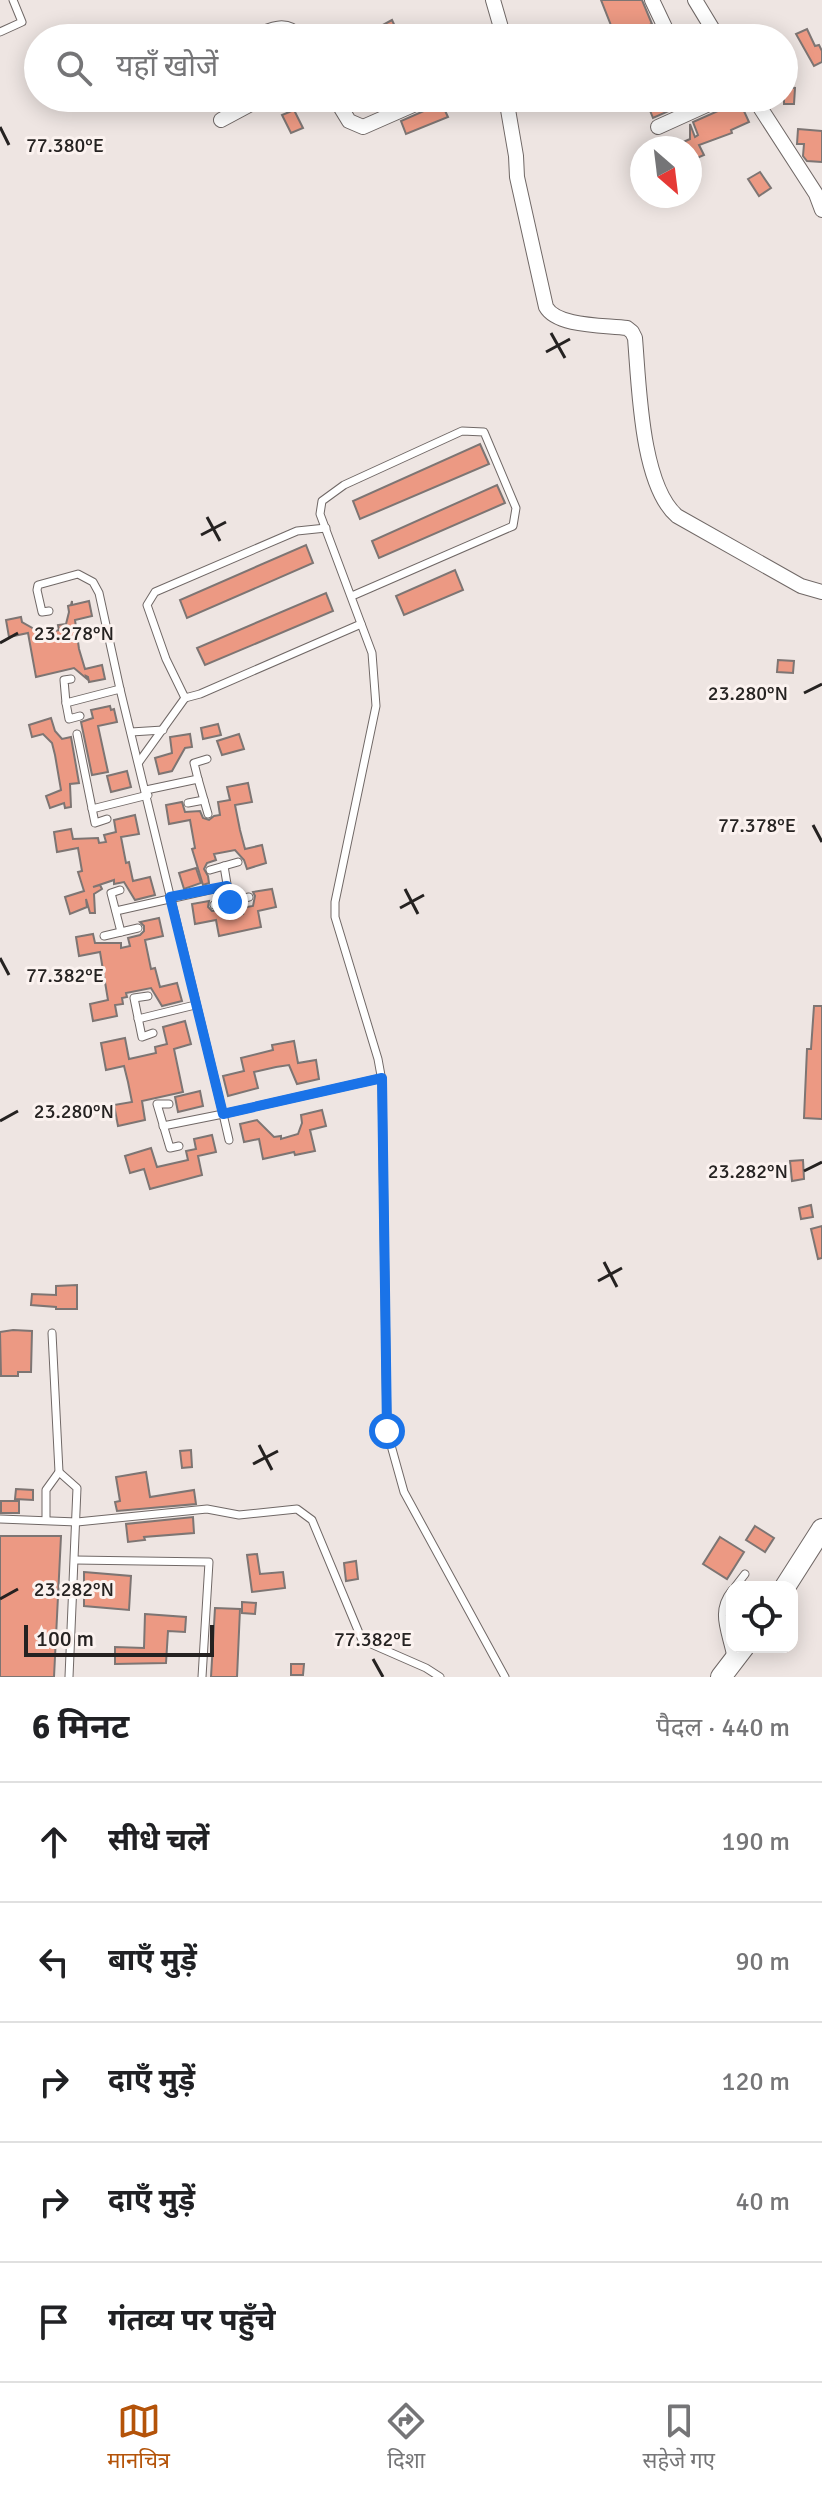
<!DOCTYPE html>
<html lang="hi">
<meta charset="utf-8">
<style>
:root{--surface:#fff;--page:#f6f6f6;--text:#202124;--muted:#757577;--line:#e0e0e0;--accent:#b45309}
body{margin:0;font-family:Signika,"Noto Sans Devanagari",sans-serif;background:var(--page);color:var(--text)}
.controls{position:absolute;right:24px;bottom:24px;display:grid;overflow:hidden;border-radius:16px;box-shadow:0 4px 20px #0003}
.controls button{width:72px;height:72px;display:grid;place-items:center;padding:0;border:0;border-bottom:2px solid var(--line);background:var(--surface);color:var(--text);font:40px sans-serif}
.compass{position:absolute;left:630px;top:136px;width:72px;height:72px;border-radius:50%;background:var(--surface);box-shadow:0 4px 20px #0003;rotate:152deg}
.scale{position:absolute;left:24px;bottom:20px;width:190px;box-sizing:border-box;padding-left:8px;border:4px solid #252221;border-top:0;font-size:22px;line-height:28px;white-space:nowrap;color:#252221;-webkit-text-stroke:6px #fbf2ef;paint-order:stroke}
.stop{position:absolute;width:24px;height:24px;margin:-18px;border:6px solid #1a73e8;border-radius:50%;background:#fff}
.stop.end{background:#1a73e8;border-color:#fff;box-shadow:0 2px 8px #0008}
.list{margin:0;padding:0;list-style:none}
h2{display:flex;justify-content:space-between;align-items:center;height:104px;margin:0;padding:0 32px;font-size:34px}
h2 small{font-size:26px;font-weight:400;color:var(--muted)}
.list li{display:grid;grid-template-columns:52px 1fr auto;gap:24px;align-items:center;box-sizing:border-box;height:120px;padding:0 32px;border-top:2px solid var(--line)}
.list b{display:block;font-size:30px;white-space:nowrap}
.list em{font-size:26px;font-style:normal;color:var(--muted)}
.icon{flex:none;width:44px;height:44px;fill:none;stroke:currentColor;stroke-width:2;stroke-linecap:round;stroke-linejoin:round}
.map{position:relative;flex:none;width:822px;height:1677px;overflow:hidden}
.search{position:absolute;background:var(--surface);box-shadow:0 4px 20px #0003;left:24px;right:24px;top:24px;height:88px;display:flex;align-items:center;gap:20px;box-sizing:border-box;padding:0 28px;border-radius:44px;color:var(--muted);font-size:30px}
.sheet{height:704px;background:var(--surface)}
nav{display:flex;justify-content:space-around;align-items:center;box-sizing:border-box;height:112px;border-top:2px solid var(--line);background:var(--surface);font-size:22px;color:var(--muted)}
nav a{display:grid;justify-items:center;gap:4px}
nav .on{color:var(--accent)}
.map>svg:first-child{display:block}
.building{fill:#ec9983;stroke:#7d7573;stroke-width:2}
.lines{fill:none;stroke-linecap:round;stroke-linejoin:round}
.lane-casing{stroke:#706866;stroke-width:9}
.street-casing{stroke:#706866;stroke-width:16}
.secondary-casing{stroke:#706866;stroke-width:22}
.lane{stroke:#fff;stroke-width:7}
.street{stroke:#fff;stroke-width:14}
.secondary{stroke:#fff;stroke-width:20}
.route{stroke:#1a73e8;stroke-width:10}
.ticks{fill:none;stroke:#252221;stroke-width:3}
.ticks-label{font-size:20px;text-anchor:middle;fill:#252221;stroke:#fbf2ef;stroke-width:6;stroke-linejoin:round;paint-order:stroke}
</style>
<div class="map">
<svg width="822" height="1677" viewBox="0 0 822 1677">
<rect width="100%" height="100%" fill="#eee5e2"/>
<g class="building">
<path d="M601,0H642L652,24L616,38Z"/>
<path d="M392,20L398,33L387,38L381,26Z"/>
<path d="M722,25H745V38H728Z"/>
<path d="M807,29L815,46L819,45L822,51V62L814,66L796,34Z"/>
<path d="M784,87L795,88L794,104H784Z"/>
<path d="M439,98L448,117L406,134L401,121L433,107Z"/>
<path d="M464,98H496L469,110Z"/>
<path d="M645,98H698L653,118Z"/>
<path d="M738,98L749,122L731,130L732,133L699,145L704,155L690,161V148H670L690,139V124L695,137L698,135L693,122L727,107L732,99Z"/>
<path d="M294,110L303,128L291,133L282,115Z"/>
<path d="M798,129L822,131V162L807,161L803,156L804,144H797Z"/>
<path d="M760,172L771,188L759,196L748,179Z"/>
<path d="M480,444L489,464L360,519L353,501Z"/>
<path d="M497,485L505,503L379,558L372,541Z"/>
<path d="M306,545L313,563L187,618L180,600Z"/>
<path d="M455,570L463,590L404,615L396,596Z"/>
<path d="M326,593L333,611L205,665L197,648Z"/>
<path d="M72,601V605L89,601L92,616L75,620L79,649L85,669L102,665L105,679L89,682L88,677L86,676L87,679L74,668L36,677L28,633L9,637L6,620L21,617L22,622L43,634L59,630L58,625L66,624L69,612L68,606L71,605Z"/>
<path d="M778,660L794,661L793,673L777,672Z"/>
<path d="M110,706L111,710L114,709L117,722L98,726L108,772L92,775L81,722L93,718L91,710Z"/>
<path d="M51,718L55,731L62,739L71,737L79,783L70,784L71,807L65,808L64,803L50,808L46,796L61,790L55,755L52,743L43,734L32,737L29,725Z"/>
<path d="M218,724L221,735L203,739L201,728Z"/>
<path d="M190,734L192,747L185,748L172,771L159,774L155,758L172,753L170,737Z"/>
<path d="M239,734L244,749L222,755L217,741Z"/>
<path d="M127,771L131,787L111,792L107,776Z"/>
<path d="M248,783L252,802L235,805L240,830L245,849L262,845L266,863L247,869L244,860L235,850L214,854L216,860L207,863L204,869L208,876L209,883L203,885L192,849L195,848L190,820L169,824L166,805L182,802L185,812L200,811L203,818L209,820L214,816L220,815L218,802L230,800L227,787Z"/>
<path d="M135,815L139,834L121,837L126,863L129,862L133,881L150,877L155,895L135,900L124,882L114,884V880L93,887L100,885L102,889L94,894L95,913H90L86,899L87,907L70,914L65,897L84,891L78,872L82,871L78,848L57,852L54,832L71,829L73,839L98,838L99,843L106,842L104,835L116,832L114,820Z"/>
<path d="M196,868L201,883L184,889L179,873Z"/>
<path d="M272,889L276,907L258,911L261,927L219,936L216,920L195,924L192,904L209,901L208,907L212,911L236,910L237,915L243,914L241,908L253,906L255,896L253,892Z"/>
<path d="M159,918L163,936L145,940L151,969L155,968L160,987L177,983L182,1001L162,1006L151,988L126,993L127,997L122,998L123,1004L115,1005L117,1016L93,1021L90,1004L108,1000L100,952L79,956L76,937L93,934L95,943H121V948L130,946L128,938L140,935L144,931V926L140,922Z"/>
<path d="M814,1006H822V1119L804,1118L807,1049H811Z"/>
<path d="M185,1021L191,1044L174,1049L183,1092L142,1101L145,1120L118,1126L114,1105L132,1102L128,1082L124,1066L106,1070L101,1043L125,1038L129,1059L156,1053L155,1047L167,1044L163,1027Z"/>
<path d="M294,1041L298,1063L316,1060L319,1079L297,1084L289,1065L276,1067L254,1072L258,1088L228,1096L223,1076L244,1071L241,1058L273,1050L272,1045Z"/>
<path d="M200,1091L203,1106L178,1112L175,1097Z"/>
<path d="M322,1110L326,1126L310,1130L315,1151L295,1155L294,1152L263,1159L259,1139L244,1142L240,1124L257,1120L274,1137L281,1136V1139L298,1134L302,1123L301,1115Z"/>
<path d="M212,1135L216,1152L198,1156L202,1175L150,1189L144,1169L130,1173L125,1156L151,1148L157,1167L188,1160L186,1151L196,1149L194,1139Z"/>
<path d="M803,1160L804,1179L792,1181L790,1161Z"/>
<path d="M811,1205L813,1217L801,1219L799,1208Z"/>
<path d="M822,1226V1258L818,1259L811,1229Z"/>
<path d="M77,1285V1309H56V1307L31,1305L32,1294L56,1295V1286Z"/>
<path d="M13,1330L32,1331L31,1372H18V1376H1L0,1332Z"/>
<path d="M191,1450L192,1467L182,1468L180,1451Z"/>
<path d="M146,1472L150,1497L194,1490L196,1504L117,1511L115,1502L120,1501L116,1477Z"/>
<path d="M16,1489L33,1490V1500L15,1499Z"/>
<rect x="1" y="1501" width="18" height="12"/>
<path d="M193,1517L194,1533L144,1537L145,1540L128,1542L126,1524Z"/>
<path d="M755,1526L774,1538L765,1552L746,1540Z"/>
<path d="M0,1536H61L54,1677H0Z"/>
<path d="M720,1537L744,1552L727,1579L703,1564Z"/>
<path d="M257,1554L260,1574L283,1572L285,1588L252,1592L247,1555Z"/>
<path d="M356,1561L358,1579L346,1581L344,1563Z"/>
<path d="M84,1572L131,1576L129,1610L84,1606Z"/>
<path d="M242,1602L256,1603L255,1614L242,1613Z"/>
<path d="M215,1608L240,1609L237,1677H211Z"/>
<path d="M145,1614L186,1617L185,1632L168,1631L166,1663L115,1664V1647L144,1648Z"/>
<path d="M291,1664H304L303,1675H291Z"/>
</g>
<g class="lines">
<defs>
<g id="lane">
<path d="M0,32L22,22L13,0"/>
<path d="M326,528L297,531L155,592L147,605L166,659L185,698L200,694L361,624"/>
<path d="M352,596L513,526L516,508L484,432L462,431L344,485L322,501L320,514L372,653L376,706L335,902V917L378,1059L382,1081L387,1431L404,1492L505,1677"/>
<path d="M49,611L42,612L37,590L38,585L78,574L93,582L99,593L120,689"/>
<path d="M66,703L64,680L71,679"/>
<path d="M80,716L69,719L66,703L120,689L223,1114L382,1078"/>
<path d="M131,732L163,730"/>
<path d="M77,734L95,823L107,819"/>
<path d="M139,762L185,698"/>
<path d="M198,779L194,763L207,759"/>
<path d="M146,790L198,779L208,814"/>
<path d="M188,803L204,800"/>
<path d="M92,809L148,795"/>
<path d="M224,866L230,902"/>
<path d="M210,870L238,862"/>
<path d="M120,890L111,893L121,932"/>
<path d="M214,905L249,897"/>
<path d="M116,911L227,886"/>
<path d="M104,936L138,928"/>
<path d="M148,996L134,998L142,1037L153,1033"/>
<path d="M138,1019L195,1005"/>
<path d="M169,1104H157L170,1148L179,1146"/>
<path d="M163,1126L223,1114L229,1140"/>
<path d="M52,1333L59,1472"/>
<path d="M0,1519L77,1522L207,1509L239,1515L297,1509L312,1520L362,1640L426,1668L440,1677"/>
<path d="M46,1519V1490L59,1472L77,1488L69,1677"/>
<path d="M75,1560L209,1562L202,1677"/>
<path d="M735,1587L745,1574"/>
<path d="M731,1657C726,1631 714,1612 732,1590"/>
</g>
<g id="street">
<path d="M493,0L504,38"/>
<path d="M652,0L670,38"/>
<path d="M695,0L718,38"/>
<path d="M250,38C271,31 284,20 301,38"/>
<path d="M335,98L349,121L363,127L429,98"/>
<path d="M506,98L516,156L517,177L546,307C557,327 606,325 627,328L632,332L635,338C639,385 641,485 677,516L801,586L822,592"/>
<path d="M754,98L816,194L822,210"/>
<path d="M221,120L262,98"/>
<path d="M658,127L722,98"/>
</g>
<g id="secondary">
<path d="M785,1587L822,1529"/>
<path d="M721,1677L744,1647"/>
</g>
</defs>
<use href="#lane" class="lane-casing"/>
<use href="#street" class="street-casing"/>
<use href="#secondary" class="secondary-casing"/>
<use href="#lane" class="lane"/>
<use href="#street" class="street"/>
<use href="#secondary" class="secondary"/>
</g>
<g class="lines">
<path class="route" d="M230,902L227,886L170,897L223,1114L382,1078L387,1431"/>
</g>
<path class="ticks" d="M0,127L9,145M551,333L565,358M546,352L570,339M207,517L220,541M201,535L226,522M0,643L18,633M804,693L822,684M813,825L822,842M405,889L418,914M400,908L424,895M0,958L9,975M0,1121L18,1111M804,1171L822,1162M604,1262L617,1287M598,1281L622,1268M259,1445L272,1470M253,1464L278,1451M0,1599L18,1589M373,1659L383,1677"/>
<g class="ticks-label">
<text x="65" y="152">77.380°E</text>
<text x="74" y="640">23.278°N</text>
<text x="748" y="700">23.280°N</text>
<text x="757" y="832">77.378°E</text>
<text x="65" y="982">77.382°E</text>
<text x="74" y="1118">23.280°N</text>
<text x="748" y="1178">23.282°N</text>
<text x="74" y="1596">23.282°N</text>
<text x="373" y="1646">77.382°E</text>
</g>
</svg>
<div class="controls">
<button><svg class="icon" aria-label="locate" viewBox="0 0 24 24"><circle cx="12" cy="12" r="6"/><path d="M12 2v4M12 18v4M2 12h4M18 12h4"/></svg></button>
</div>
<svg class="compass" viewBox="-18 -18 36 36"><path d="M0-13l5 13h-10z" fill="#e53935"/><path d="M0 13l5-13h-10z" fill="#757577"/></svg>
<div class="scale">100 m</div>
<div class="stop" style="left:387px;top:1431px"></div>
<div class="stop end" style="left:230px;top:902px"></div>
<div class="search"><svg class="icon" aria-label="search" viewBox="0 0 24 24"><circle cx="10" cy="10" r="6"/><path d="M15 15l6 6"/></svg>यहाँ खोजें</div>
</div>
<section class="sheet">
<h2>6 मिनट<small>पैदल · 440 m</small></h2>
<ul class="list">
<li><svg class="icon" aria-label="ahead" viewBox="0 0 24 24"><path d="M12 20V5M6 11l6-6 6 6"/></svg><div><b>सीधे चलें</b></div><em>190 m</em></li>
<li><svg class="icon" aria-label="left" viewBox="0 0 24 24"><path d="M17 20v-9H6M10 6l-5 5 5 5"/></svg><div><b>बाएँ मुड़ें</b></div><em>90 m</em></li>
<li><svg class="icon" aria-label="right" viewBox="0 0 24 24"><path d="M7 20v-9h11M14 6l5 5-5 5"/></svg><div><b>दाएँ मुड़ें</b></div><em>120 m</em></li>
<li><svg class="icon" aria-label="right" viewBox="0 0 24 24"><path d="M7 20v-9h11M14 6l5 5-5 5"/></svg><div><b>दाएँ मुड़ें</b></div><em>40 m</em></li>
<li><svg class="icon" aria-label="arrive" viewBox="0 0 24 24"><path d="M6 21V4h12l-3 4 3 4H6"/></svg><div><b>गंतव्य पर पहुँचे</b></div></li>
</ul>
</section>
<nav>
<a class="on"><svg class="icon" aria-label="map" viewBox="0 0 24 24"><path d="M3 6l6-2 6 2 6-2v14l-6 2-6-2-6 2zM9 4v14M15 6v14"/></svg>मानचित्र</a>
<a><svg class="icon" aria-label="directions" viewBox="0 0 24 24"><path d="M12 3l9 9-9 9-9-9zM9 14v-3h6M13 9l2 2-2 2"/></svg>दिशा</a>
<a><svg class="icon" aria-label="saved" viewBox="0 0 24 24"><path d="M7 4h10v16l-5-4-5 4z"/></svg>सहेजे गए</a>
</nav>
